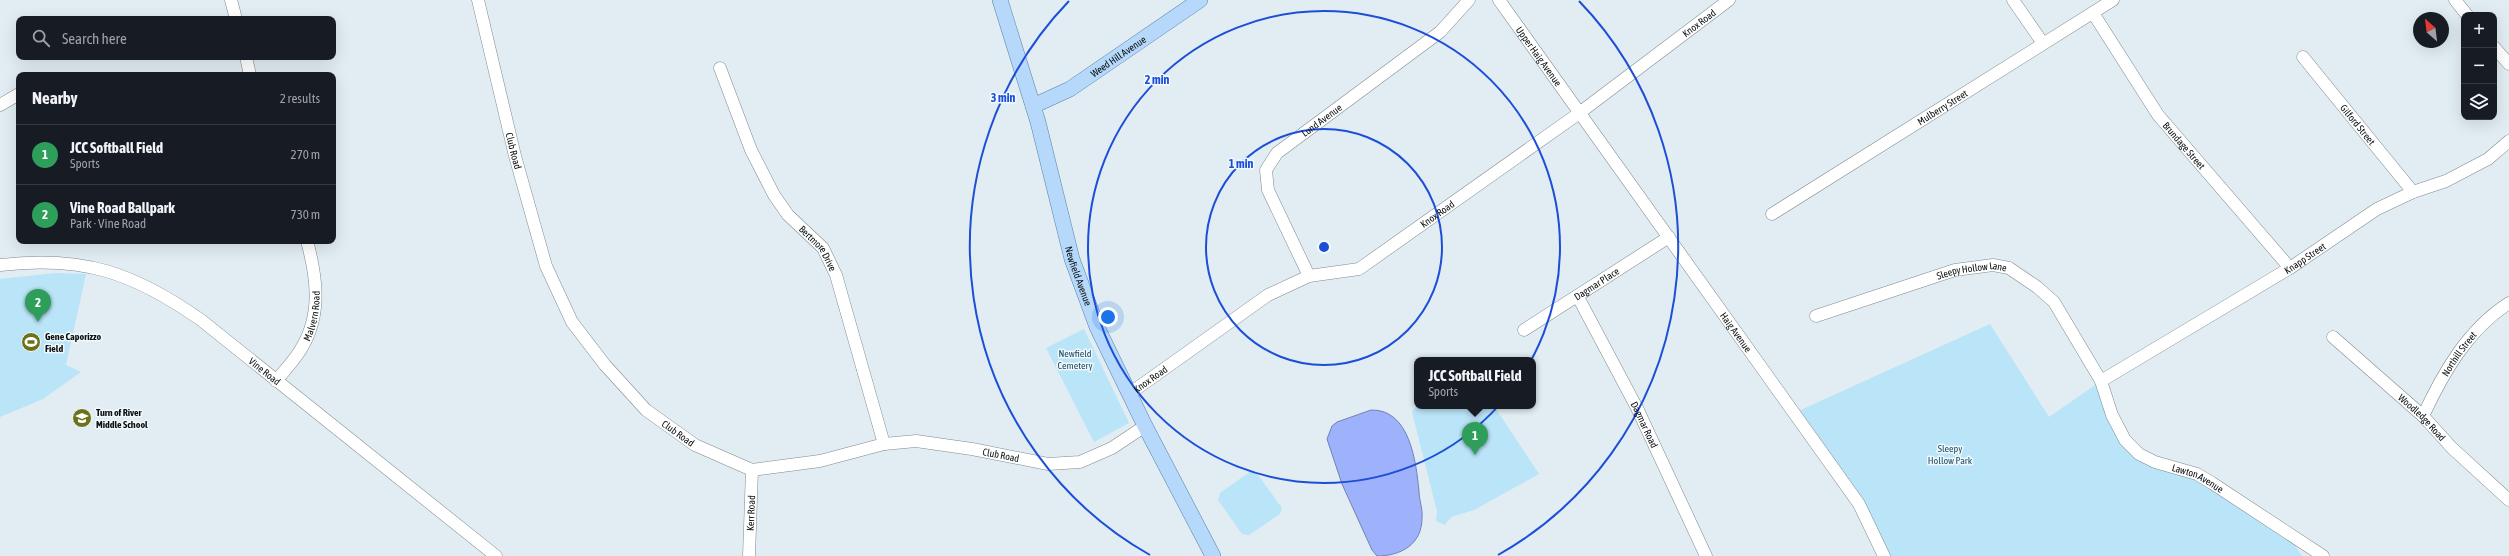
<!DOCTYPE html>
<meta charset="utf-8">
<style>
:root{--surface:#171b24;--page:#20242c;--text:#f1f3f6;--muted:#9ea1a6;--line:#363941;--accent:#8c9099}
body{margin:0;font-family:"Asap Condensed",sans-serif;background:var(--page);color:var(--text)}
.controls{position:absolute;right:12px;top:12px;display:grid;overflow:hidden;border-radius:8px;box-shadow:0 4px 16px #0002}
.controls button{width:36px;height:36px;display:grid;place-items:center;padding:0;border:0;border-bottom:1px solid var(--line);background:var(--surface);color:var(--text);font:20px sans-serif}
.compass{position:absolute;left:2413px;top:12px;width:36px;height:36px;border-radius:50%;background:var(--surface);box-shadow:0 4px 16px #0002;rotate:332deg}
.you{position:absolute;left:1108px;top:317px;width:14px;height:14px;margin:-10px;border:3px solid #fff;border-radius:50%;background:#1a73e8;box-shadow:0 0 0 6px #1a73e833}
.badge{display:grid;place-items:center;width:26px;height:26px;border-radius:50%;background:var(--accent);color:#fff;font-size:13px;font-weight:700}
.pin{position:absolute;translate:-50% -33px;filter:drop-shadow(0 1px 2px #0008)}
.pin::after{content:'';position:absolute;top:21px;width:14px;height:12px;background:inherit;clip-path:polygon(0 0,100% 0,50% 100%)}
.popup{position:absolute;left:1414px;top:357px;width:122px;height:52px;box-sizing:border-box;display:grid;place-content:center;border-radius:8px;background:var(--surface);filter:drop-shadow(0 1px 3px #0005);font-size:13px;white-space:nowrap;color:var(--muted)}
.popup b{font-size:15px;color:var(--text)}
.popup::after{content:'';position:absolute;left:50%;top:100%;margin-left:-8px;border:8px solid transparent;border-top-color:var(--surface)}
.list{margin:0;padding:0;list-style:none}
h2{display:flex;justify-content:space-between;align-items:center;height:52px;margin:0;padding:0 16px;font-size:17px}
h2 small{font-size:13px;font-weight:400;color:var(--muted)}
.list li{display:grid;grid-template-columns:26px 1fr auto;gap:12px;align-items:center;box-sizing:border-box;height:60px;padding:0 16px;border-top:1px solid var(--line)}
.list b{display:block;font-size:15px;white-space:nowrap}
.list p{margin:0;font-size:13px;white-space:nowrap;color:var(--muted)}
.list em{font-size:13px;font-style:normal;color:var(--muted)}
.icon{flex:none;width:22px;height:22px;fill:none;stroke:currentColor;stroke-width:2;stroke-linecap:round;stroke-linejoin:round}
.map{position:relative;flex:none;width:2509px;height:556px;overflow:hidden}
.search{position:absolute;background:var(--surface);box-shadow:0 4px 16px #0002;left:16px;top:16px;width:320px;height:44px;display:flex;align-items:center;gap:10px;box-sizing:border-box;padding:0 14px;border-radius:8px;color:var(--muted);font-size:15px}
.panel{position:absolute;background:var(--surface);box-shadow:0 4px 16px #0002;left:16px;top:72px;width:320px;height:172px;border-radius:8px}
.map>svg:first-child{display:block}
.green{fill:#bae4f7}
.water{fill:#9eb2fc;stroke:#7281b6}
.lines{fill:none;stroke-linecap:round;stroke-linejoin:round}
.minor-casing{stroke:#808a8f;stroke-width:13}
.major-casing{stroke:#5981a8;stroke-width:16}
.minor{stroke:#fff;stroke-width:12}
.major{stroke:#b5d8fb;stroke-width:15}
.ring{fill:none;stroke:#1d4ed8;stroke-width:2}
.labels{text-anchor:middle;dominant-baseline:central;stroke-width:3;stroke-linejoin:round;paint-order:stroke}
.street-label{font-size:10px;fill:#0c1011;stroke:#f0fafe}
.poi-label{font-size:10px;font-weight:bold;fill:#0c1011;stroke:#f0fafe;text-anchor:start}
.park-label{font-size:10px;fill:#234e5f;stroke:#f0fafe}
.centre{fill:#1d4ed8;stroke:#f0fafe;stroke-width:2}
.ring-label{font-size:12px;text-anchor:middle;font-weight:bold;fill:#1d4ed8;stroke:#f0fafe;stroke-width:3;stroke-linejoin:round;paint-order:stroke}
</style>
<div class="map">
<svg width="2509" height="556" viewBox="0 0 2509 556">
<rect width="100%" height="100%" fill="#e1edf2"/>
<g class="green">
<path d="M55,273L86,274L66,365L81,372L43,399L0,417V279Z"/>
<path d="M1990,324L2049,417L2101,381L2106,399L2139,454L2197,474L2283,527L2302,556H1884L1870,526L1794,413Z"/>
<path d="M1084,329L1129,423L1094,442L1046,348Z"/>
<path d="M1417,405L1494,406L1539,474L1474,510L1451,517L1445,525L1436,521L1437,511L1412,412Z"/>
<path d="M1251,471L1256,472L1282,508L1280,514L1249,535L1242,534L1218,500L1220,493Z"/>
</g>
<path class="water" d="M1371,410C1410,409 1416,462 1419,491C1419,500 1423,509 1422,518C1422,545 1400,556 1377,556L1372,550L1342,484L1327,439L1332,426L1337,422Z"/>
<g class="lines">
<defs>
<g id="minor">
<path d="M231,0L236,19"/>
<path id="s1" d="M478,0L515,156L546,266L572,322L605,365L646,410L695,445L752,470L820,461L884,444L916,441L972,449L1048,464L1080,462L1112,448L1145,426"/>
<path id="s2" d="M1499,0L1859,504L1884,556"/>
<path d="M2013,0L2042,42"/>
<path d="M2455,0L2467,15"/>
<path id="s3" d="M2093,13L2158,115L2290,268"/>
<path d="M2494,47L2509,64"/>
<path d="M246,57L250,75"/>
<path id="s4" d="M2303,57L2413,192"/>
<path id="s5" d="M720,68L751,150L774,195L788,215L823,248L836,275L884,444"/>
<path d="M0,105L19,94"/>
<path id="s6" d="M1772,214L2113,0"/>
<path id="s7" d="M0,265C83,255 134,273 201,320L496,556"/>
<path id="s8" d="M1309,276L1268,190L1266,170L1277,153L1440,32L1469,0"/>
<path id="s9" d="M1578,297L1637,408L1706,556"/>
<path id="s10" d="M1816,316L1955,270L1993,265L2009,268L2037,287L2054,302L2101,381L2112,415L2125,440L2139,454L2155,462L2197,474L2212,483L2323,556"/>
<path id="s11" d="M1524,330L1669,237"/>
<path id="s12" d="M2333,337L2423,416L2452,448L2509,500"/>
<path id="s13" d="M276,381C284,371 294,361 301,349C322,315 317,278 307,241"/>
<path id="s14" d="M2101,381L2290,268L2377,209L2413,192L2446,181L2488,159L2509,141"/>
<path id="s15" d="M1129,394L1268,295L1309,276L1359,269L1578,114L1729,0"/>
<path id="s16" d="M2423,416C2443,373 2468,329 2509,303"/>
<path id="s17" d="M749,556L752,470"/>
</g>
<g id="major">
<path id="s18" d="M1000,0L1038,122L1072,259L1097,327L1145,426L1213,556"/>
<path id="s19" d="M1033,106L1070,89L1200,0"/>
</g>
</defs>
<use href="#minor" class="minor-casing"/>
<use href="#major" class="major-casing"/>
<use href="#minor" class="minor"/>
<use href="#major" class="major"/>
</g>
<g class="ring">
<circle cx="1324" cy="247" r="118"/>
<circle cx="1324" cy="247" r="236"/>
<path d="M1150 555A354 354 0 0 1 1069 1M1579 1A354 354 0 0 1 1498 555"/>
</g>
<defs>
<symbol id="stadium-disc" viewBox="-11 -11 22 22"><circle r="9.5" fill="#6c721a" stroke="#f0fafe"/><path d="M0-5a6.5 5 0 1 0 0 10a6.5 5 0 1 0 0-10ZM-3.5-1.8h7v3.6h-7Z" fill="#fff"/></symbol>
<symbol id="school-disc" viewBox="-11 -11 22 22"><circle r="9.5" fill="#6c721a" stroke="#f0fafe"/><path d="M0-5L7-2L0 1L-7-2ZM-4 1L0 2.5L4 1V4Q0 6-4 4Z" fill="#fff"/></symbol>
</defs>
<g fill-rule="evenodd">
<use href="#stadium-disc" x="20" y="331" width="22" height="22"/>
<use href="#school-disc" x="71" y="407" width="22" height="22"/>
</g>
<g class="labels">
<g class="street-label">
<text stroke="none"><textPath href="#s15" startOffset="686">Knox Road</textPath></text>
<text stroke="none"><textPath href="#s19" startOffset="99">Weed Hill Avenue</textPath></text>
<text stroke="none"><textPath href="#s2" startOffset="69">Upper Haig Avenue</textPath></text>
<text stroke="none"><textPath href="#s6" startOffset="201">Mulberry Street</textPath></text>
<text stroke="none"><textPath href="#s8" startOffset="191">Lund Avenue</textPath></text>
<text stroke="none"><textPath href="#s4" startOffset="87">Gilford Street</textPath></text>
<text stroke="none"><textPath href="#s3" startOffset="161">Brundage Street</textPath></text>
<text stroke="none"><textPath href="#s1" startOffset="155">Club Road</textPath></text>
<text stroke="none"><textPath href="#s15" startOffset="362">Knox Road</textPath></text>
<text stroke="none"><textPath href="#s5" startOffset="208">Bertmore Drive</textPath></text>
<text stroke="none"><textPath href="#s14" startOffset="238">Knapp Street</textPath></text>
<text stroke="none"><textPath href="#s10" startOffset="163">Sleepy Hollow Lane</textPath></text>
<text stroke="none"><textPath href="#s18" startOffset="287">Newfield Avenue</textPath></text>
<text stroke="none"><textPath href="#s11" startOffset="86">Dagmar Place</textPath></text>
<text stroke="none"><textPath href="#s13" startOffset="76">Malvern Road</textPath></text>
<text stroke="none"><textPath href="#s2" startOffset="408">Haig Avenue</textPath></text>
<text stroke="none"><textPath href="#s16" startOffset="72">Northill Street</textPath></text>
<text stroke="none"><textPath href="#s7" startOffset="296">Vine Road</textPath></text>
<text stroke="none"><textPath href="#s15" startOffset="26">Knox Road</textPath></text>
<text stroke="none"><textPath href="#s12" startOffset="120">Woodledge Road</textPath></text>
<text stroke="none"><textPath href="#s9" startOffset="144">Dagmar Road</textPath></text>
<text stroke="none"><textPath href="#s1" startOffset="491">Club Road</textPath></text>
<text stroke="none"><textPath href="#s1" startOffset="827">Club Road</textPath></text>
<text stroke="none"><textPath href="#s10" startOffset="497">Lawton Avenue</textPath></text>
<text stroke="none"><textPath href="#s17" startOffset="43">Kerr Road</textPath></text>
</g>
<g class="poi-label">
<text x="45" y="336">Gene Caporizzo<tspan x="45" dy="12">Field</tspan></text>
<text x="96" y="412">Turn of River<tspan x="96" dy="12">Middle School</tspan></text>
</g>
<g class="park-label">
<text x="1075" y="353">Newfield<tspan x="1075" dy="12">Cemetery</tspan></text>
<text x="1950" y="448">Sleepy<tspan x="1950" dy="12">Hollow Park</tspan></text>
</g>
</g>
<circle cx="1324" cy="247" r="6" class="centre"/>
<g class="ring-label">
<text x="1157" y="84">2 min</text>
<text x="1003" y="102">3 min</text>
<text x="1241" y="168">1 min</text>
</g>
</svg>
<div class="controls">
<button>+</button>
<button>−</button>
<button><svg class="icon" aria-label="layers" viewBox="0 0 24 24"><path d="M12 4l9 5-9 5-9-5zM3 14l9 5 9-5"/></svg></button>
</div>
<svg class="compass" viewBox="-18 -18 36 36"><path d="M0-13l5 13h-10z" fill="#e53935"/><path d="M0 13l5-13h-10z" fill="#9ea1a6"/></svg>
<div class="you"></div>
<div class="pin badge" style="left:1475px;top:455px;background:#2e9e5b">1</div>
<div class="popup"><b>JCC Softball Field</b>Sports</div>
<div class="pin badge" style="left:38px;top:322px;background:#2e9e5b">2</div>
<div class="search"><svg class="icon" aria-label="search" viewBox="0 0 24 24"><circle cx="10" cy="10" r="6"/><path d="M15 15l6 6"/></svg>Search here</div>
<section class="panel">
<h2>Nearby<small>2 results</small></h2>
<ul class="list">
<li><span class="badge" style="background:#2e9e5b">1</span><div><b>JCC Softball Field</b><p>Sports</p></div><em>270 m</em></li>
<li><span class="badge" style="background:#2e9e5b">2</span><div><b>Vine Road Ballpark</b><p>Park · Vine Road</p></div><em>730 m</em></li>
</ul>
</section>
</div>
